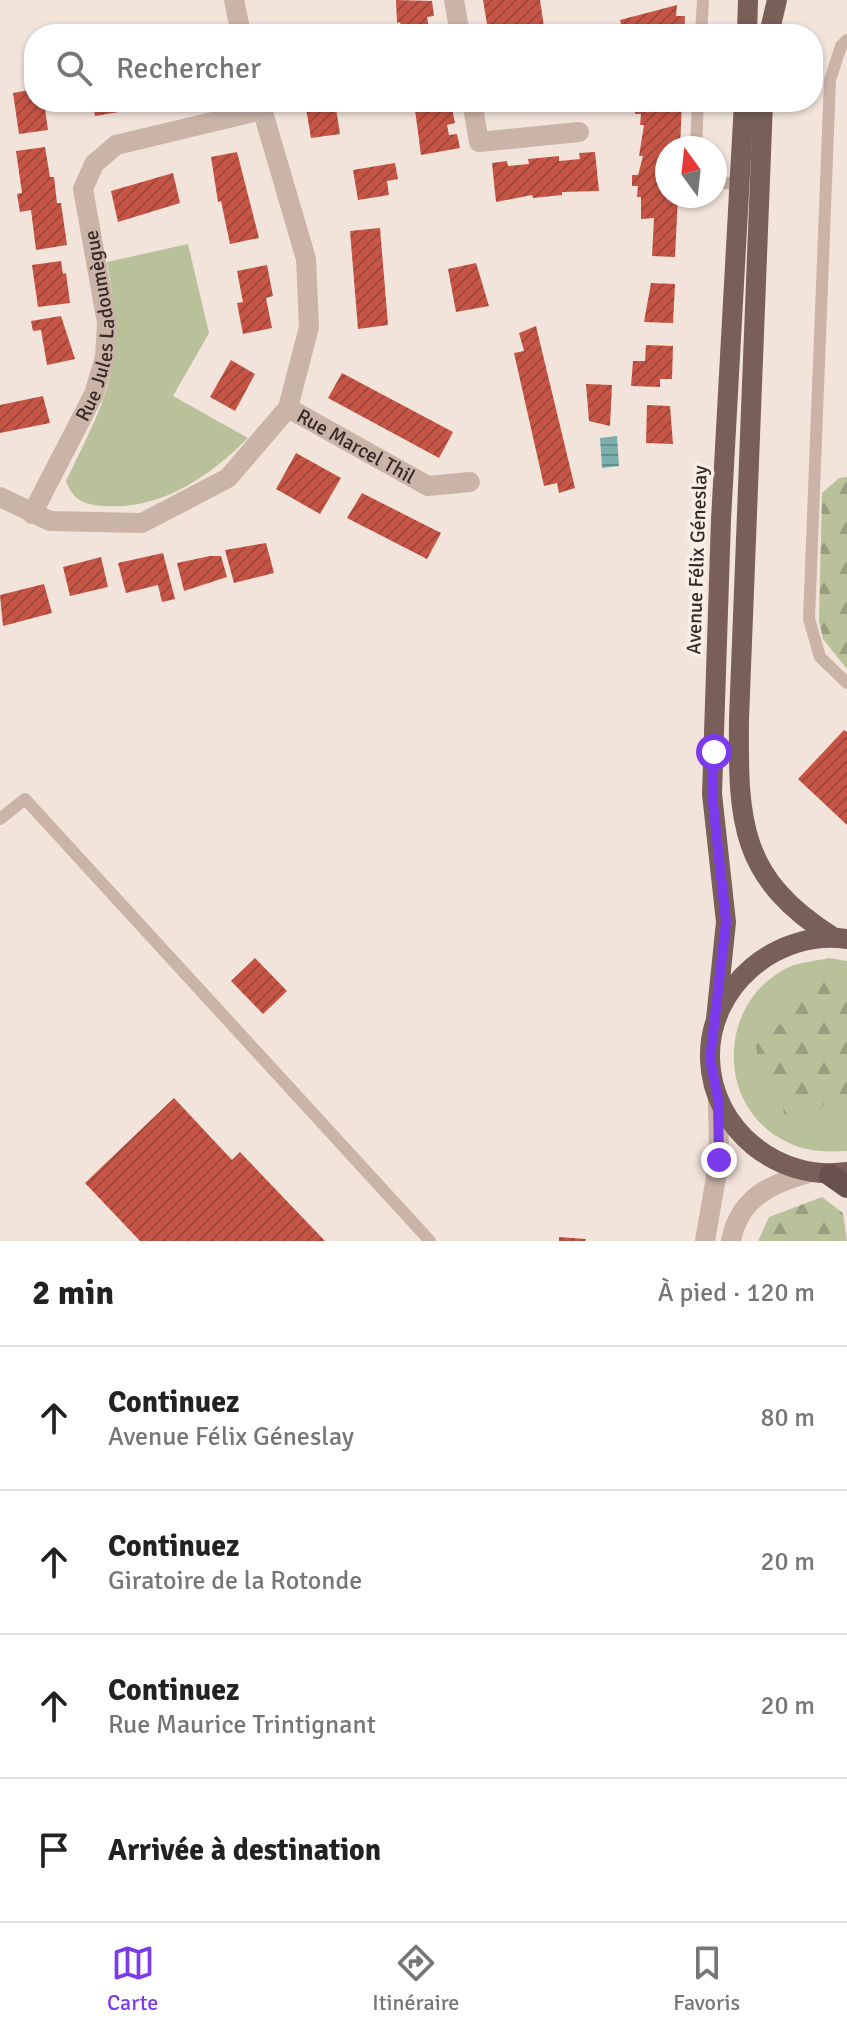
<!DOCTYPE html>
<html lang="fr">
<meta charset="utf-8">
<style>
:root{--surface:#fff;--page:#f6f6f6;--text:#222;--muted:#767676;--line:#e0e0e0;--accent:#7c3aed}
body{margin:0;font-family:Signika,sans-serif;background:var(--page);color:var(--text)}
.compass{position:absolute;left:655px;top:136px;width:72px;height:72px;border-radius:50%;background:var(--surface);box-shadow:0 2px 6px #0004;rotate:345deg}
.stop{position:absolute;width:24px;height:24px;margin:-18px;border:6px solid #7c3aed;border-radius:50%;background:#fff}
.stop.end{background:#7c3aed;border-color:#fff;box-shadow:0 2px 8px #0008}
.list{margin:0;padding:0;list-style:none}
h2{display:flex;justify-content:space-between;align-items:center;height:104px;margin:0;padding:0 32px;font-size:34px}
h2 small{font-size:26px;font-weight:400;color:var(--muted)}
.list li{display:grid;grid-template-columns:52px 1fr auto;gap:24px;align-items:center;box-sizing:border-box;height:144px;padding:0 32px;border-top:2px solid var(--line)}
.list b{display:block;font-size:30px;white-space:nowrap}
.list p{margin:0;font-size:26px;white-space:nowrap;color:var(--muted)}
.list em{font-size:26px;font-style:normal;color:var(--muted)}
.icon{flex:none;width:44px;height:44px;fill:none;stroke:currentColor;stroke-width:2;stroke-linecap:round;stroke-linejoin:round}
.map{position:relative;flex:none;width:847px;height:1241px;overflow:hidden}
.search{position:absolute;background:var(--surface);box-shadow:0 2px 6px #0004;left:24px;right:24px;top:24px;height:88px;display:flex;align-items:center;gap:20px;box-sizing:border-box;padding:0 28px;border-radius:32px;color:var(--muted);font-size:30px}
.sheet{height:680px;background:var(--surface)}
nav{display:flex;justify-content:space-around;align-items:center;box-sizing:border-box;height:112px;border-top:2px solid var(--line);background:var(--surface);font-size:22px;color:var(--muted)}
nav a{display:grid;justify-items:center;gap:4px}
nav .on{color:var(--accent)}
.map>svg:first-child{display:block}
.green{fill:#b9c19b}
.forest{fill:url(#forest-firs)}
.water{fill:url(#water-rules)}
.building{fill:url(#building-hatch)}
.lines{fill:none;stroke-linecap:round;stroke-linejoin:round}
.service{stroke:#cab3a7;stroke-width:12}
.minor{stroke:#cab3a7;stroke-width:20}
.primary{stroke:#785f59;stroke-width:20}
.trunk{stroke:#68514c;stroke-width:22}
.route{stroke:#7c3aed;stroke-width:10}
.labels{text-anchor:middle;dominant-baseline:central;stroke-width:7;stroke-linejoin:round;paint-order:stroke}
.street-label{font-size:20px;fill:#362a28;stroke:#f9efe7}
</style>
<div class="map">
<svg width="847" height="1241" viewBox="0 0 847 1241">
<defs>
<pattern id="forest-firs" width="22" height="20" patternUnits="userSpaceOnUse" patternTransform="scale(2)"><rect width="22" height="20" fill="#b9c19b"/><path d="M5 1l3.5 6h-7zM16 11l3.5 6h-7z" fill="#979d7e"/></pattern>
<pattern id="water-rules" width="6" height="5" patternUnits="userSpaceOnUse" patternTransform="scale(2)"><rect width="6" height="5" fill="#7aafab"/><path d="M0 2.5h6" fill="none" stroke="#658f8b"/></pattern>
<pattern id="building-hatch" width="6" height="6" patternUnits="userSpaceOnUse" patternTransform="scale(2)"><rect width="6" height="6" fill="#c65545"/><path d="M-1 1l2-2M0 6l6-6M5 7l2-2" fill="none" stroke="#a2473a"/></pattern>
</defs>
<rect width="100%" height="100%" fill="#f2e4db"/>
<g class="green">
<path d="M188,244L209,333L173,396L248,438C209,477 161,510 104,506C84,505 73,500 66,481C110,390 126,365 107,262Z"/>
<path d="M829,958L847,961V1151C826,1152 806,1152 787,1142C715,1108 717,1003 787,968C799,962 816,961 829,958Z"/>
</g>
<g class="forest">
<path d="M847,477V669L823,639L819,621L822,493L839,478Z"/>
<path d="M817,976L839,984L847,980V1100L836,1101L830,1093C821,1115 807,1121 784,1114L781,1088C760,1080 759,1066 756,1045L774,1024L786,1025L792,1011L796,984Z"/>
<path d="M822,1197L843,1213L847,1241H758L769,1217Z"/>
</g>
<path class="water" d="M617,436L619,466L602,468L600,438Z"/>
<g class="building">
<path d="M396,0L432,1L434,16L427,17L429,28L438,26L439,34H402L400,22L397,23Z"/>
<path d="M483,0H540L545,34H484L488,30Z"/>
<path d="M677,5L676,16H685L684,34L623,33L620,20Z"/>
<path d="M34,89V102H44L48,130L19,134L13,93Z"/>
<path d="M92,102H141L142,108L95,116Z"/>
<path d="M187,102H210V103L188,108Z"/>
<path d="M305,102H335L340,134L311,138Z"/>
<path d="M414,102H443L444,109L452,108L455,123L447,125L449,135L457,134L460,148L421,155Z"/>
<path d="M682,102L680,147L667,148V196H678L675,257L652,256L654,218L641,219V197H637L638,186H632V175H638L643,156H639L644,125H640L641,114H635V103Z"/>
<path d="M45,147L50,177H54L57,203H61L67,245L36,250L31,210L20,212L17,194L22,193L16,151Z"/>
<path d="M237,152L259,238L230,244L221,201L218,202L211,157Z"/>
<path d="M595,152L599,191L562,192V195L533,198L532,195L496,202L492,163L507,161L508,166L529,164L528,159L559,156V161L580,159L579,153Z"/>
<path d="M395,163L398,179L387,181L389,195L358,200L353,170Z"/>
<path d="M173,173L180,203L118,222L111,191Z"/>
<path d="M380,228L388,325L358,329L350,231Z"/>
<path d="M61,261L63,274L66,273L70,303L38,307L32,265Z"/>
<path d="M476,263L489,306L456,312L448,269Z"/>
<path d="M267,265L273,296L266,298L272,328L243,334L237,303L243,302L237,271Z"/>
<path d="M651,283L675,284L673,323L644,322Z"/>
<path d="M61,316L75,359L47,365L41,330L33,331L31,321Z"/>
<path d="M536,326L575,488L559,493L557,483L544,486L514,353L524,351L519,333Z"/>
<path d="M646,345L673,346L672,379H660V387L631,386L633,361H645Z"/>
<path d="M231,360L255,374L235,411L210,397Z"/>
<path d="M342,373L453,432L439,458L328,398Z"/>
<path d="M586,384L612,385L610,426L589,421Z"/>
<path d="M43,396L50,423L0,433V405Z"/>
<path d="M647,405L670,406L673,444L646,443Z"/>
<path d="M296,453L341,478L320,514L276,489Z"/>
<path d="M362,493L441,533L427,559L347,518Z"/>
<path d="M266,543L274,573L234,583L225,550Z"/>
<path d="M163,553L175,599L162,602L158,585L126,593L118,563Z"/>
<path d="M210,556H221L227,577L184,591L177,563Z"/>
<path d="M101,557L108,587L70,596L63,567Z"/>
<path d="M44,584L52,613L3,626L0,595Z"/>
<path d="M844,730L847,732V825L798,779Z"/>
<path d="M255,958L287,991L263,1014L231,981Z"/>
<path d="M174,1098L232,1160L240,1152L325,1241H140L85,1183Z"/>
<path d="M559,1237L586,1239L585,1241H559Z"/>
</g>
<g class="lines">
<g class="service">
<path d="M701,34L703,0"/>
<path d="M847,40L841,46L830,80L809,619L820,657L847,683"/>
<path d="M696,148L698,102"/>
<path d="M715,181L740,185"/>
<path d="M0,819L25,799L430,1241"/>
</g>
<g class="minor">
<path d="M234,0L241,34"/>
<path d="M454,0L460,34"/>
<path d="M472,102L479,142L579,132"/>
<path id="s1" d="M288,408L428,486L470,482"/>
<path d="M0,497L50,521L142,523L228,478L288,408L309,327L306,259L260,102"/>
<path id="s2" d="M32,514L94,394L105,357L107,323L83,189L94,164L116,145L262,110"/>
<path d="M705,1241L719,1160L718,1099"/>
<path d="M731,1241C739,1198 770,1184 809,1173"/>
</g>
<g class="primary">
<path d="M747,34L748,0"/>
<path d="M769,34L777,0"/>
<path d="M763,102L739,719C738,821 739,878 833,937"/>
<path d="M847,939C777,929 708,986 710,1059C712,1130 779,1182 847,1172"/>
<path d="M716,1019L726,922L712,794L721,520L744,102"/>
</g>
<path class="trunk" d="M830,1175L847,1187"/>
</g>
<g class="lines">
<path class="route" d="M714,752L712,794L726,922L710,1059L718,1099L719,1160"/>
</g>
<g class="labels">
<g class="street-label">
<text stroke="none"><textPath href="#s2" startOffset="204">Rue Jules Ladoumègue</textPath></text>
<text stroke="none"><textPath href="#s1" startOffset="78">Rue Marcel Thil</textPath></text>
<text transform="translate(697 560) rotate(-88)">Avenue Félix Géneslay</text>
</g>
</g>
</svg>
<svg class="compass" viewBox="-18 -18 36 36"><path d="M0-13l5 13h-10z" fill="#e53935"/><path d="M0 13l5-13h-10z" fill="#767676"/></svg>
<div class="stop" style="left:714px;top:752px"></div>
<div class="stop end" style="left:719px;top:1160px"></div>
<div class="search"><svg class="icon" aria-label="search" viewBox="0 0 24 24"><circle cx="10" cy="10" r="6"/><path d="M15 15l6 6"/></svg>Rechercher</div>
</div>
<section class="sheet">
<h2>2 min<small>À pied · 120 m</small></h2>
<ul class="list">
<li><svg class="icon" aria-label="ahead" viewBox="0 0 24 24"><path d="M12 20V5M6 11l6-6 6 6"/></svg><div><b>Continuez</b><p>Avenue Félix Géneslay</p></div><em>80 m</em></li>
<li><svg class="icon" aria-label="ahead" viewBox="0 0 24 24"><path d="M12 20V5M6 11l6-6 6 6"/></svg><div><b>Continuez</b><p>Giratoire de la Rotonde</p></div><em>20 m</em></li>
<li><svg class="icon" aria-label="ahead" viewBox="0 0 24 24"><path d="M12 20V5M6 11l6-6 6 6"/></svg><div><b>Continuez</b><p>Rue Maurice Trintignant</p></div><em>20 m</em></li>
<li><svg class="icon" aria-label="arrive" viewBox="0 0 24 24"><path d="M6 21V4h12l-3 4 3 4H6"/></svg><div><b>Arrivée à destination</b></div></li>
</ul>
</section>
<nav>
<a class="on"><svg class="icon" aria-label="map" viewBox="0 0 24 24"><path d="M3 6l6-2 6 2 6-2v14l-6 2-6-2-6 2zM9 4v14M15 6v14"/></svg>Carte</a>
<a><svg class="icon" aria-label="directions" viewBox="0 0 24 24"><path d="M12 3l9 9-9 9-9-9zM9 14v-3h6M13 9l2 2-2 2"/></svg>Itinéraire</a>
<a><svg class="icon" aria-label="saved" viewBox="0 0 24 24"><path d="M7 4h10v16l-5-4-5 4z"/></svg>Favoris</a>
</nav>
